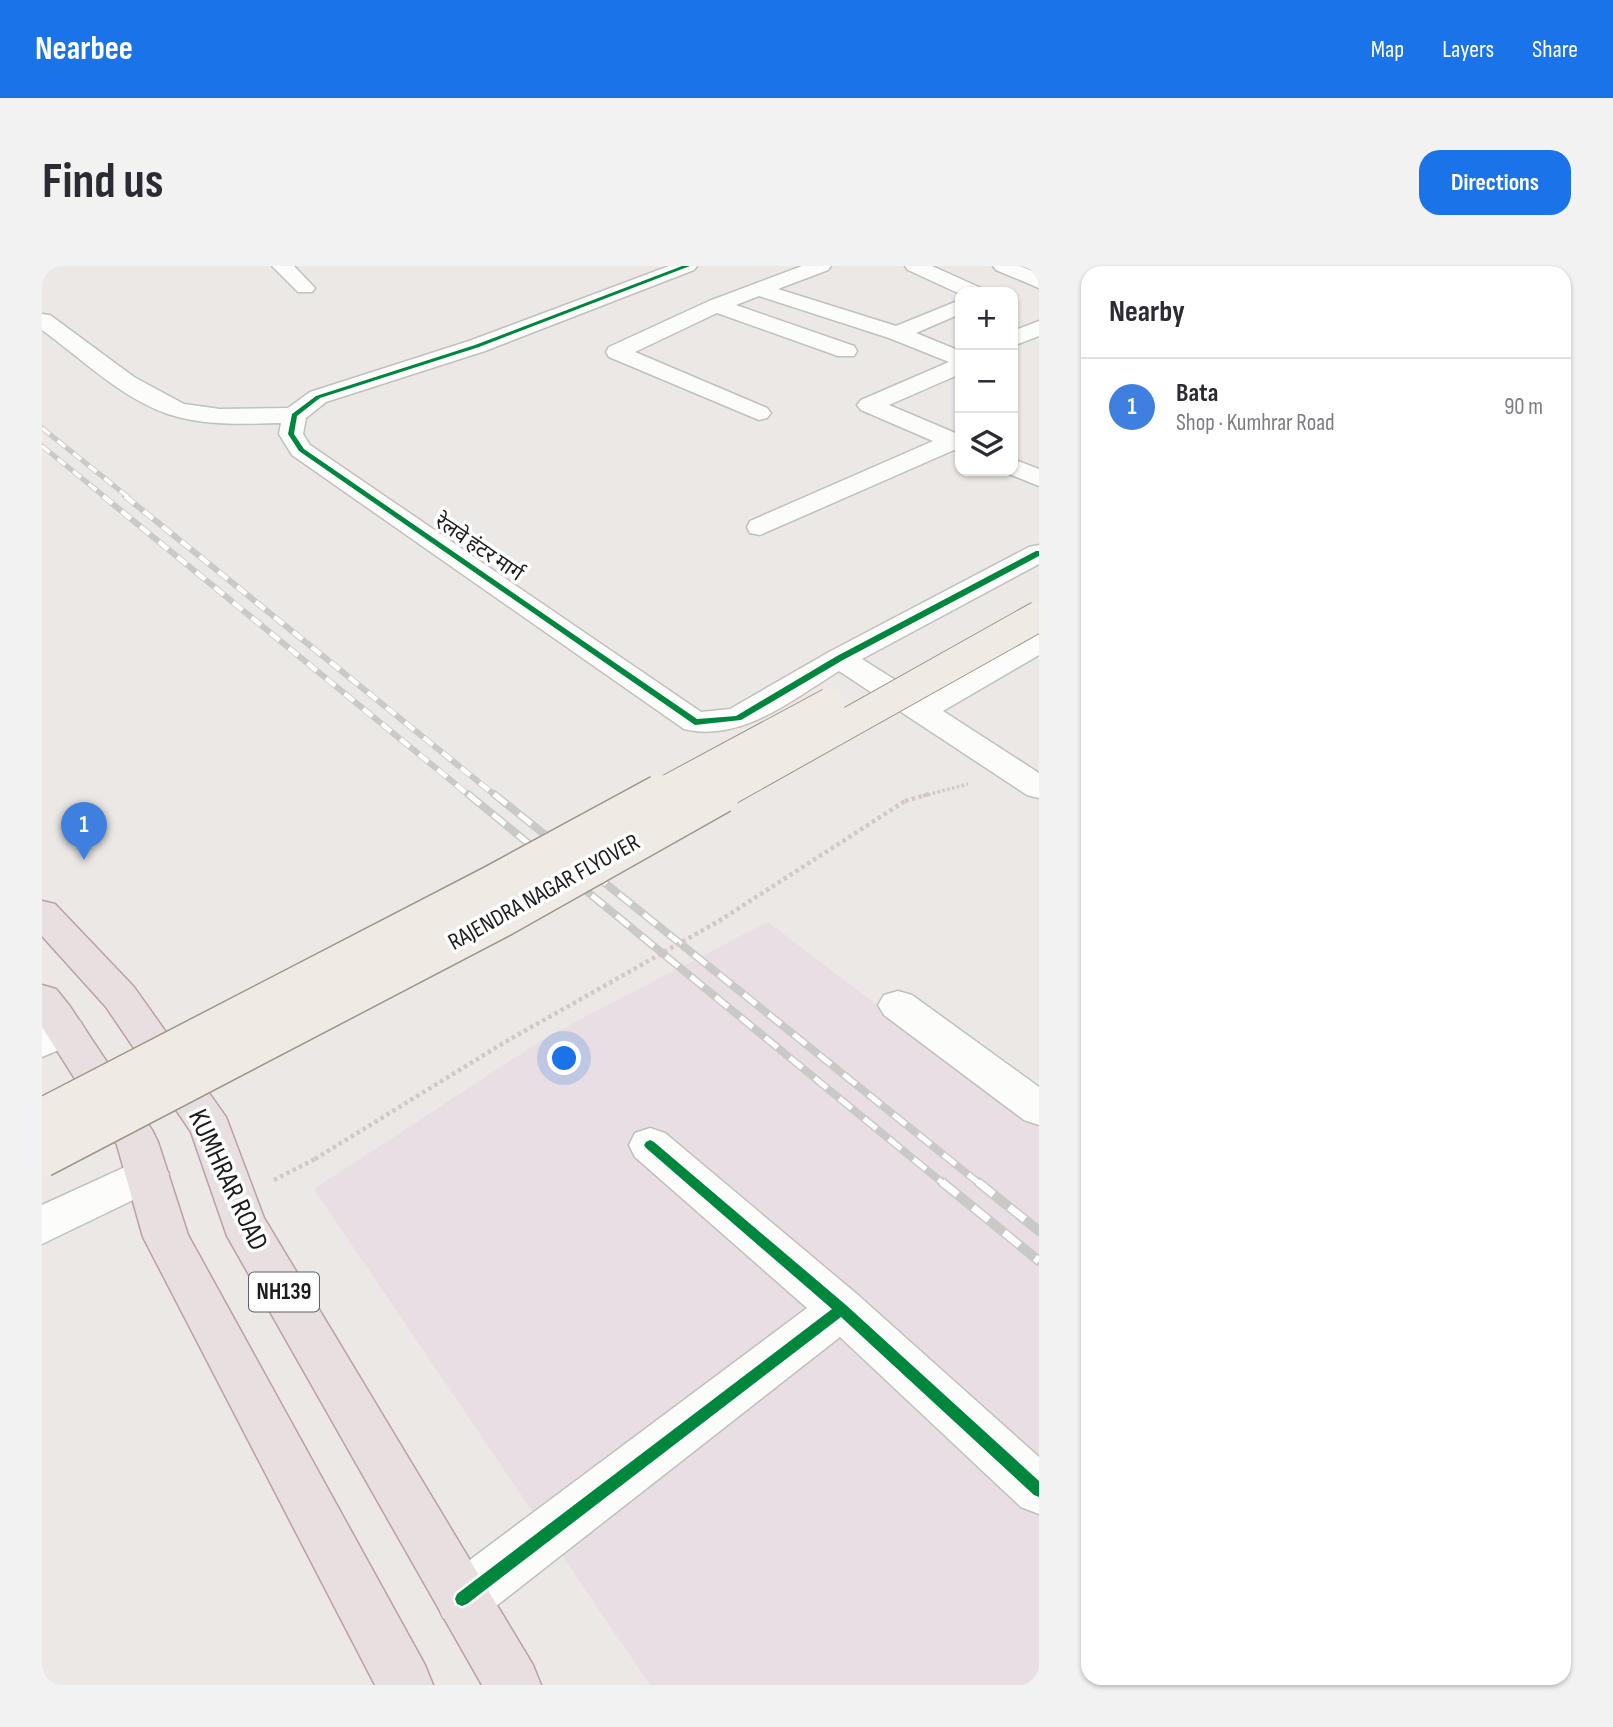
<!DOCTYPE html>
<meta charset="utf-8">
<style>
:root{--surface:#fff;--page:#f2f2f3;--text:#2b2b33;--muted:#7c7c81;--line:#e1e1e2;--accent:#1a73e8}
body{margin:0;font-family:"Sofia Sans Condensed","Noto Sans Devanagari",sans-serif;background:var(--page);color:var(--text)}
.controls{position:absolute;right:21px;top:21px;display:grid;overflow:hidden;border-radius:14px;box-shadow:0 2px 5px #0004}
.controls button{width:63px;height:63px;display:grid;place-items:center;padding:0;border:0;border-bottom:2px solid var(--line);background:var(--surface);color:var(--text);font:35px sans-serif}
.you{position:absolute;left:523px;top:793px;width:24px;height:24px;margin:-18px;border:5px solid #fff;border-radius:50%;background:#1a73e8;box-shadow:0 0 0 10px #1a73e833}
.badge{display:grid;place-items:center;width:46px;height:46px;border-radius:50%;background:var(--accent);color:#fff;font-size:23px;font-weight:700}
.pin{position:absolute;translate:-50% -58px;filter:drop-shadow(0 2px 4px #0008)}
.pin::after{content:'';position:absolute;top:37px;width:24px;height:21px;background:inherit;clip-path:polygon(0 0,100% 0,50% 100%)}
.list{margin:0;padding:0;list-style:none}
h2{display:flex;justify-content:space-between;align-items:center;height:91px;margin:0;padding:0 28px;font-size:30px}
h2 small{font-size:23px;font-weight:400;color:var(--muted)}
.list li{display:grid;grid-template-columns:46px 1fr auto;gap:21px;align-items:center;box-sizing:border-box;height:98px;padding:0 28px;border-top:2px solid var(--line)}
.list b{display:block;font-size:26px;white-space:nowrap}
.list p{margin:0;font-size:23px;white-space:nowrap;color:var(--muted)}
.list em{font-size:23px;font-style:normal;color:var(--muted)}
.icon{flex:none;width:38px;height:38px;fill:none;stroke:currentColor;stroke-width:2;stroke-linecap:round;stroke-linejoin:round}
.map{position:relative;flex:none;width:997px;height:1419px;overflow:hidden;border-radius:21px}
header{display:flex;align-items:center;gap:42px;box-sizing:border-box;height:98px;padding:0 35px;background:var(--accent);color:#fff}
header strong{font-size:33px}
nav{display:flex;gap:38px;margin-inline-start:auto;font-size:24px}
.intro{display:flex;align-items:center;justify-content:space-between;box-sizing:border-box;height:168px;padding:0 42px}
h1{margin:0;font-size:49px}
.button{padding:18px 32px;border-radius:21px;background:var(--accent);color:#fff;font-size:24px;font-weight:700}
main{display:flex;gap:42px;padding:0 42px}
aside{flex:1;background:var(--surface);border-radius:21px;box-shadow:0 2px 5px #0004}
.map>svg:first-child{display:block}
.industrial{fill:#e8dee3}
.lines{fill:none;stroke-linecap:round;stroke-linejoin:round}
.minor-casing{stroke:#c2c0bf;stroke-width:3}
.highway-casing{stroke:#bc9fa7;stroke-width:3}
.path-far1{stroke:#d4c8c6;stroke-width:3.5;stroke-dasharray:2.5 2.5;stroke-linecap:butt}
.path{stroke:#d4c8c6;stroke-width:4.5;stroke-dasharray:3.5 3.5;stroke-linecap:butt}
.minor{fill:#fcfcfb;fill-rule:evenodd}
.highway{fill:#e8dfe0;fill-rule:evenodd}
.rail-far3-casing{stroke:#c9c9c8;stroke-width:5}
.rail-far2-casing{stroke:#c9c9c8;stroke-width:6}
.rail-far1-casing{stroke:#c9c9c8;stroke-width:8}
.rail-casing{stroke:#c9c9c8;stroke-width:10}
.rail-far3{stroke:#fff;stroke-width:3.5;stroke-dasharray:10;stroke-linecap:butt}
.rail-far2{stroke:#fff;stroke-width:4.5;stroke-dasharray:12;stroke-linecap:butt}
.rail-far1{stroke:#fff;stroke-width:5;stroke-dasharray:16;stroke-linecap:butt}
.rail{stroke:#fff;stroke-width:7;stroke-dasharray:20;stroke-linecap:butt}
.major-bridge-far1-casing{stroke:#9e9685;stroke-width:32;stroke-linecap:butt}
.major-bridge-casing{stroke:#9e9685;stroke-width:41;stroke-linecap:butt}
.path-bridge{stroke:#d4c8c6;stroke-width:4.5;stroke-dasharray:3.5 3.5;stroke-linecap:butt}
.major-bridge-far1{stroke:#efebe4;stroke-width:30}
.major-bridge{stroke:#efebe4;stroke-width:38}
.cycleway-casing{stroke:#fff;stroke-width:5}
.cycleway{fill:#00873e;fill-rule:evenodd}
.labels{text-anchor:middle;dominant-baseline:central;stroke-width:7;stroke-linejoin:round;paint-order:stroke}
.far-street-label{font-size:21px;fill:#1c1c1c;stroke:#fff}
.shield{fill:#fff;stroke:#606060;stroke-width:2}
.shield-label{font-size:23px;font-weight:bold;fill:#1c1c1c}
.street-label{font-size:24px;fill:#1c1c1c;stroke:#fff}
.near-street-label{font-size:28px;fill:#1c1c1c;stroke:#fff}
</style>
<header>
<strong>Nearbee</strong>
<nav><a>Map</a><a>Layers</a><a>Share</a></nav>
</header>
<div class="intro"><h1>Find us</h1><a class="button">Directions</a></div>
<main>
<div class="map">
<svg width="997" height="1419" viewBox="0 0 997 1419">
<rect width="100%" height="100%" fill="#ebe8e5"/>
<path class="industrial" d="M726,656L997,862V1419H608L272,923L508,769Z"/>
<g class="lines">
<defs>
<g id="minor">
<path d="M230,0H252L273,22L270,26H256Z"/>
<path d="M627,0H655L652,4L443,85L284,136L264,152L261,168L268,179L659,446L688,443L787,386L987,281L997,279V298L820,393L880,431L986,371L997,368V389L901,445L997,507V532L985,529L797,405C751,433 699,477 642,463L250,189L237,168L239,157C201,158 162,160 126,148C79,132 40,93 0,64V48L8,49L92,111L142,138L178,143L246,142L268,126L427,75Z"/>
<path d="M760,0H789L786,4L736,23L854,60L918,34V48L874,67L918,85V108L847,139L918,169V185L912,184L718,269L708,267L705,261L708,255L891,175L819,144L815,139L819,134L907,96L847,72L717,30L694,39L812,80L815,85L812,90H796L675,47L593,86L725,142L729,147L725,152L717,154L567,91L564,86L567,81L667,35Z"/>
<path d="M863,0H890L939,22L942,26L918,28L866,4Z"/>
<path d="M951,0H978L997,8V22L954,4Z"/>
<path d="M997,55V70L971,80V65Z"/>
<path d="M971,193L997,203V220L962,206L971,205Z"/>
<path d="M856,725L870,729L997,821V859L982,854L842,749L836,739L842,729Z"/>
<path d="M24,751L38,755L44,765L38,775L0,791V759Z"/>
<path d="M608,862L623,867L816,1029L997,1191V1248L979,1241L798,1071L439,1352L420,1360L401,1352L393,1333L401,1314L765,1042L593,891L587,879L593,867Z"/>
<path d="M105,891L120,896L127,908L120,920L0,978V939Z"/>
</g>
<g id="highway">
<path d="M0,635L13,638L92,721L184,851L222,952L491,1399L499,1419H440L185,970L149,866L64,741L0,670Z"/>
<path d="M0,719L14,723L27,739L110,864L116,876L146,969L383,1399L391,1419H333L101,971L75,879L0,761Z"/>
</g>
</defs>
<use href="#minor" class="minor-casing"/>
<use href="#highway" class="highway-casing"/>
<path class="path-far1" d="M881,530L926,518"/>
<g class="path">
<path d="M863,535L887,528"/>
<path d="M232,914L273,893"/>
</g>
<use href="#minor" class="minor"/>
<use href="#highway" class="highway"/>
<defs>
<g id="rail-far3">
<path d="M0,162L86,231"/>
<path d="M0,180L63,231"/>
</g>
<g id="rail-far2">
<path d="M61,230L428,530"/>
<path d="M83,230L454,530"/>
</g>
<g id="rail-far1">
<path d="M426,528L902,918"/>
<path d="M452,528L938,918"/>
</g>
<g id="rail">
<path d="M900,916L997,995"/>
<path d="M936,916L997,965"/>
</g>
</defs>
<use href="#rail-far3" class="rail-far3-casing"/>
<use href="#rail-far2" class="rail-far2-casing"/>
<use href="#rail-far1" class="rail-far1-casing"/>
<use href="#rail" class="rail-casing"/>
<use href="#rail-far3" class="rail-far3"/>
<use href="#rail-far2" class="rail-far2"/>
<use href="#rail-far1" class="rail-far1"/>
<use href="#rail" class="rail"/>
<defs>
<g id="major-bridge-far1">
<path d="M615,530L788,437"/>
<path d="M676,530L997,350"/>
</g>
<g id="major-bridge">
<path d="M0,852L452,618L618,528"/>
<path d="M0,892L461,651L679,528"/>
</g>
</defs>
<use href="#major-bridge-far1" class="major-bridge-far1-casing"/>
<use href="#major-bridge" class="major-bridge-casing"/>
<path class="path-bridge" d="M273,893L463,776L677,655L863,535"/>
<use href="#major-bridge-far1" class="major-bridge-far1"/>
<use href="#major-bridge" class="major-bridge"/>
<defs>
<g id="cycleway">
<path d="M640,0H648L437,81L278,132L255,150L252,168L262,183L655,453L694,450L795,390L994,285H997V290L801,394L699,454L653,459L257,185L246,168L250,148L274,130L433,79Z"/>
<path d="M608,874L612,876L804,1039L997,1215V1231L992,1229L799,1051L425,1338L420,1340L415,1338L413,1333L415,1328L790,1043L604,882L602,879L604,876Z"/>
</g>
</defs>
<use href="#cycleway" class="cycleway-casing"/>
<use href="#cycleway" class="cycleway"/>
</g>
<g class="labels">
<g class="far-street-label">
<text transform="translate(437 282) rotate(34)">रेलवे हंटर मार्ग</text>
</g>
<rect class="shield" x="207" y="1006.5" width="70" height="39" rx="5"/>
<g class="shield-label">
<text x="242" y="1026">NH139</text>
</g>
<g class="street-label">
<text transform="translate(502 626) rotate(-29)">RAJENDRA NAGAR FLYOVER</text>
</g>
<g class="near-street-label">
<text transform="translate(186 914) rotate(65)">KUMHRAR ROAD</text>
</g>
</g>
</svg>
<div class="controls">
<button>+</button>
<button>−</button>
<button><svg class="icon" aria-label="layers" viewBox="0 0 24 24"><path d="M12 4l9 5-9 5-9-5zM3 14l9 5 9-5"/></svg></button>
</div>
<div class="you"></div>
<div class="pin badge" style="left:42px;top:594px;background:#3f7fe0">1</div>
</div>
<aside>
<h2>Nearby<small></small></h2>
<ul class="list">
<li><span class="badge" style="background:#3f7fe0">1</span><div><b>Bata</b><p>Shop · Kumhrar Road</p></div><em>90 m</em></li>
</ul>
</aside>
</main>
